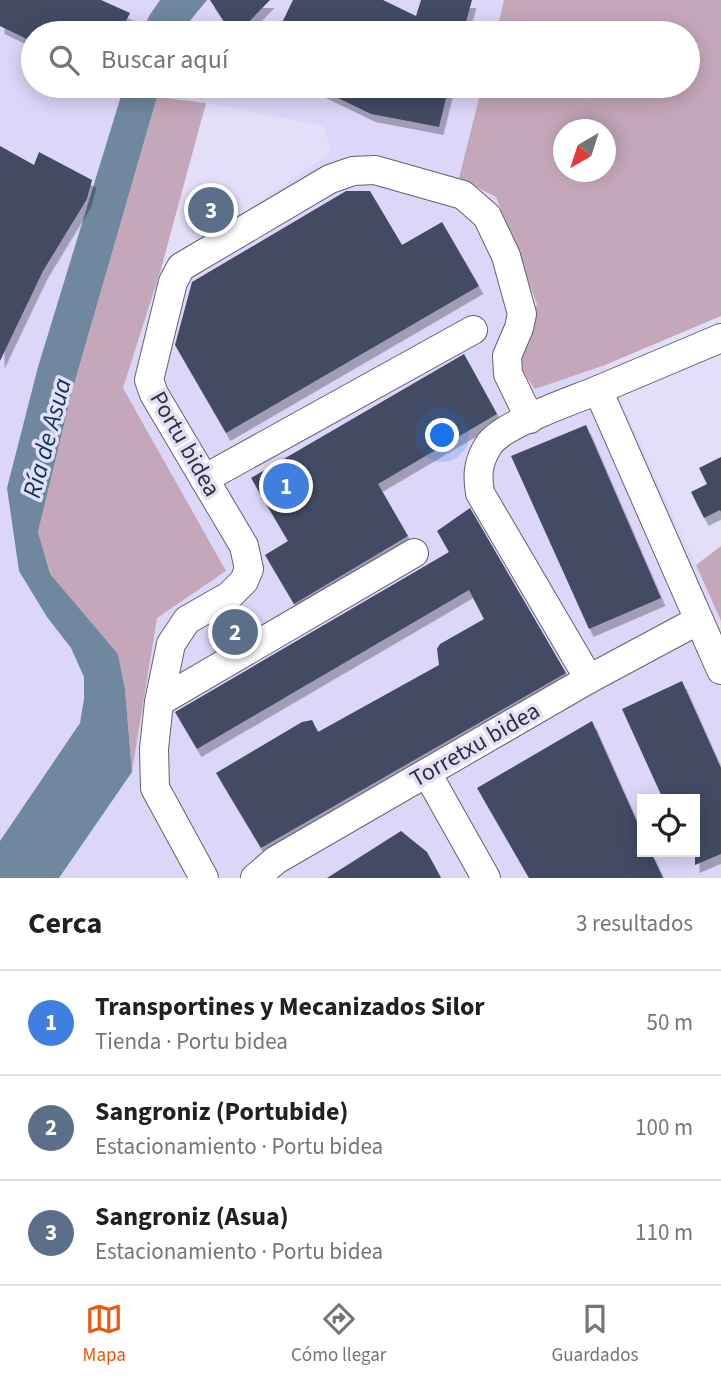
<!DOCTYPE html>
<html lang="es">
<meta charset="utf-8">
<style>
:root{--surface:#fff;--page:#f6f6f6;--text:#202124;--muted:#757577;--line:#e0e0e0;--accent:#ea580c}
body{margin:0;font-family:"Source Sans 3",sans-serif;background:var(--page);color:var(--text)}
.controls{position:absolute;right:21px;bottom:21px;display:grid;overflow:hidden;border-radius:0px;box-shadow:0 4px 18px #0003}
.controls button{width:63px;height:63px;display:grid;place-items:center;padding:0;border:0;border-bottom:2px solid var(--line);background:var(--surface);color:var(--text);font:35px sans-serif}
.compass{position:absolute;left:553px;top:119px;width:63px;height:63px;border-radius:50%;background:var(--surface);box-shadow:0 4px 18px #0003;rotate:219deg}
.you{position:absolute;left:443px;top:436px;width:24px;height:24px;margin:-18px;border:5px solid #fff;border-radius:50%;background:#1a73e8;box-shadow:0 0 0 10px #1a73e833}
.badge{display:grid;place-items:center;width:46px;height:46px;border-radius:50%;background:var(--accent);color:#fff;font-size:23px;font-weight:700}
.pin{position:absolute;translate:-50% -50%;border:4px solid #fff;box-shadow:0 2px 7px #0006}
.list{margin:0;padding:0;list-style:none}
h2{display:flex;justify-content:space-between;align-items:center;height:91px;margin:0;padding:0 28px;font-size:30px}
h2 small{font-size:23px;font-weight:400;color:var(--muted)}
.list li{display:grid;grid-template-columns:46px 1fr auto;gap:21px;align-items:center;box-sizing:border-box;height:105px;padding:0 28px;border-top:2px solid var(--line)}
.list b{display:block;font-size:26px;white-space:nowrap}
.list p{margin:0;font-size:23px;white-space:nowrap;color:var(--muted)}
.list em{font-size:23px;font-style:normal;color:var(--muted)}
.icon{flex:none;width:38px;height:38px;fill:none;stroke:currentColor;stroke-width:2;stroke-linecap:round;stroke-linejoin:round}
.map{position:relative;flex:none;width:721px;height:878px;overflow:hidden}
.search{position:absolute;background:var(--surface);box-shadow:0 4px 18px #0003;left:21px;right:21px;top:21px;height:77px;display:flex;align-items:center;gap:18px;box-sizing:border-box;padding:0 24px;border-radius:38px;color:var(--muted);font-size:26px}
.sheet{height:406px;background:var(--surface)}
nav{display:flex;justify-content:space-around;align-items:center;box-sizing:border-box;height:98px;border-top:2px solid var(--line);background:var(--surface);font-size:19px;color:var(--muted)}
nav a{display:grid;justify-items:center;gap:4px}
nav .on{color:var(--accent)}
.map>svg:first-child{display:block}
.built{fill:#dcd6f8;fill-rule:evenodd}
.green{fill:#c4a8ba;fill-rule:evenodd}
.water{fill:#70889d}
.building{fill:#434b63;filter:url(#shadow)}
.lines{fill:none;stroke-linecap:round;stroke-linejoin:round}
.minor-casing{stroke:#645f76;stroke-width:30}
.minor{stroke:#fff;stroke-width:28}
.labels{text-anchor:middle;dominant-baseline:central;stroke-width:7;stroke-linejoin:round;paint-order:stroke}
.street-label{font-size:24px;fill:#32313b;stroke:#e3dff9}
.water-label{font-size:26px;font-style:italic;fill:#0c3655;stroke:#e3dff9}
</style>
<div class="map">
<svg width="721" height="878" viewBox="0 0 721 878">
<defs>
<filter id="shadow"><feDropShadow dx="4.5" dy="8" stdDeviation="0" flood-color="#0004"/></filter>
</defs>
<rect width="100%" height="100%" fill="#e3dff9"/>
<g class="built">
<path d="M0,0H160L149,16L142,33H33V86H124L38,367L7,488L47,617L71,648L84,677V699L80,723L0,841Z"/>
<path d="M207,0H504L496,33H184L189,22Z"/>
<path d="M162,86H482L459,177L496,197L537,304L515,362L535,389L605,365L721,621V878H59L132,772L157,618L226,571L123,388L161,269L332,152L323,126L206,103L157,97ZM642,799H695V852H642Z"/>
</g>
<g class="green">
<path d="M504,0H721V316L605,365L535,389L515,361L537,304L496,197L459,178L482,86H688V33H496ZM564,130H606V172H564Z"/>
<path d="M157,97L206,103L161,269L123,388L226,571L157,618L132,772L125,689L118,654L49,574L38,532L73,388Z"/>
<path d="M721,546V621L696,565Z"/>
</g>
<g class="water">
<path d="M160,0H207L189,22L184,33H142L149,16Z"/>
<path d="M124,86H162L157,97L73,388L38,532L50,574L118,654L125,689L132,772L59,878H0V841L80,723L84,699V677L71,648L47,617L19,571L7,488L38,367Z"/>
</g>
<g class="building">
<path d="M0,0H101L130,13L120,33H33V42L0,26Z"/>
<path d="M210,0H270L244,27L237,30L225,23Z"/>
<path d="M293,0H383L416,16L421,0H472L463,33H277Z"/>
<path d="M313,86H449L439,127L371,114Z"/>
<path d="M0,146L34,165L39,152L92,180L87,199L43,271L0,361Z"/>
<path d="M346,191H370L402,245L442,222L479,286L226,433L175,345L192,282Z"/>
<path d="M464,354L497,414L378,484L408,536L294,604L265,555L288,541L251,478Z"/>
<path d="M586,425L661,598L589,629L511,456Z"/>
<path d="M721,457V512L720,510L704,518L691,492L707,484L699,468Z"/>
<path d="M470,508L566,673L261,848L216,773L302,722L312,720L318,732L439,665L437,649L440,644L484,619L469,590L197,749L175,712L449,552L437,531Z"/>
<path d="M682,681L721,768V854L695,865V799H663L622,709Z"/>
<path d="M592,721L642,833V852H651L663,878H529L477,788Z"/>
<path d="M401,831L427,852L441,878H327Z"/>
</g>
<g class="lines">
<defs>
<g id="minor">
<path d="M598,390L721,338"/>
<path d="M204,479L473,330"/>
<path d="M589,679L480,493C477,475 478,462 488,446C501,424 572,401 598,390L721,670"/>
<path d="M159,702L414,553"/>
<path d="M427,773L486,878"/>
<path d="M204,878L155,788L154,749L159,702L171,644L187,620L229,596L244,581L249,569L244,546L154,394L149,380L173,282L181,267L330,179L353,171L375,170L463,195L487,216L506,256L522,314L519,328L507,356L508,374L530,419"/>
<path d="M255,878L276,860L589,679L699,620"/>
</g>
</defs>
<use href="#minor" class="minor-casing"/>
<use href="#minor" class="minor"/>
</g>
<g class="labels">
<g class="street-label">
<text transform="translate(185 444) rotate(60)">Portu bidea</text>
<text transform="translate(475 745) rotate(-30)">Torretxu bidea</text>
</g>
<g class="water-label">
<text transform="translate(47 438) rotate(-75)">Ría de Asua</text>
</g>
</g>
</svg>
<div class="controls">
<button><svg class="icon" aria-label="locate" viewBox="0 0 24 24"><circle cx="12" cy="12" r="6"/><path d="M12 2v4M12 18v4M2 12h4M18 12h4"/></svg></button>
</div>
<svg class="compass" viewBox="-18 -18 36 36"><path d="M0-13l5 13h-10z" fill="#e53935"/><path d="M0 13l5-13h-10z" fill="#757577"/></svg>
<div class="you"></div>
<div class="pin badge" style="left:286px;top:486px;background:#3f7fe0">1</div>
<div class="pin badge" style="left:235px;top:632px;background:#5c6f8a">2</div>
<div class="pin badge" style="left:211px;top:210px;background:#5c6f8a">3</div>
<div class="search"><svg class="icon" aria-label="search" viewBox="0 0 24 24"><circle cx="10" cy="10" r="6"/><path d="M15 15l6 6"/></svg>Buscar aquí</div>
</div>
<section class="sheet">
<h2>Cerca<small>3 resultados</small></h2>
<ul class="list">
<li><span class="badge" style="background:#3f7fe0">1</span><div><b>Transportines y Mecanizados Silor</b><p>Tienda · Portu bidea</p></div><em>50 m</em></li>
<li><span class="badge" style="background:#5c6f8a">2</span><div><b>Sangroniz (Portubide)</b><p>Estacionamiento · Portu bidea</p></div><em>100 m</em></li>
<li><span class="badge" style="background:#5c6f8a">3</span><div><b>Sangroniz (Asua)</b><p>Estacionamiento · Portu bidea</p></div><em>110 m</em></li>
</ul>
</section>
<nav>
<a class="on"><svg class="icon" aria-label="map" viewBox="0 0 24 24"><path d="M3 6l6-2 6 2 6-2v14l-6 2-6-2-6 2zM9 4v14M15 6v14"/></svg>Mapa</a>
<a><svg class="icon" aria-label="directions" viewBox="0 0 24 24"><path d="M12 3l9 9-9 9-9-9zM9 14v-3h6M13 9l2 2-2 2"/></svg>Cómo llegar</a>
<a><svg class="icon" aria-label="saved" viewBox="0 0 24 24"><path d="M7 4h10v16l-5-4-5 4z"/></svg>Guardados</a>
</nav>
